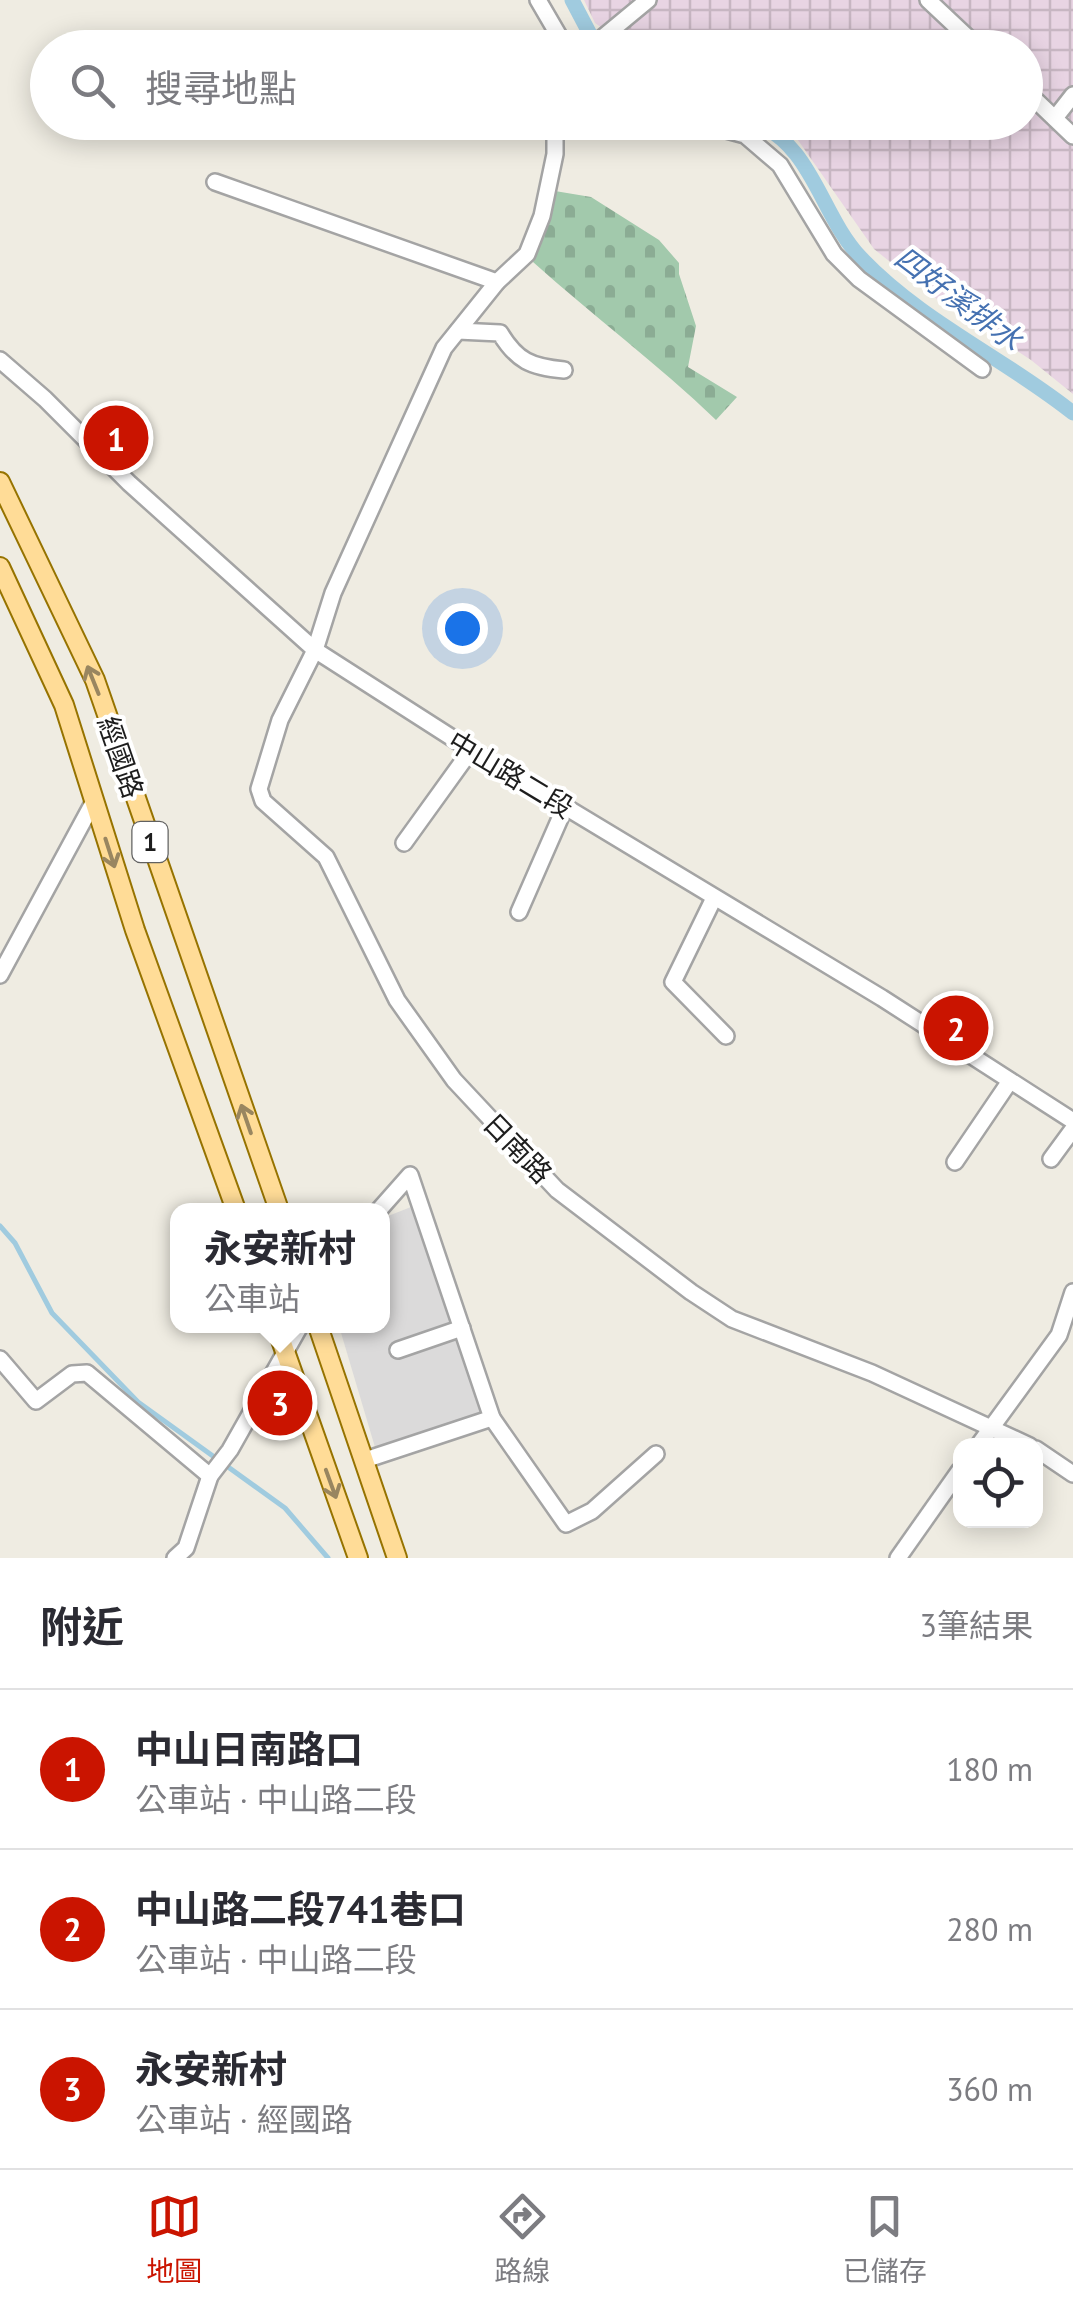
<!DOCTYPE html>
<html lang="zh-TW">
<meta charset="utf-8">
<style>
:root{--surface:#fff;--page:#f7f7f7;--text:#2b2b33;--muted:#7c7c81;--line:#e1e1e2;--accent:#ca1400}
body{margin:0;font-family:"PT Sans","Noto Sans TC",sans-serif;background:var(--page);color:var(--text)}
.controls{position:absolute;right:30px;bottom:30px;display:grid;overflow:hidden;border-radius:20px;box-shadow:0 5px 25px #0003}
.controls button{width:90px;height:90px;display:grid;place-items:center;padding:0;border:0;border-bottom:2px solid var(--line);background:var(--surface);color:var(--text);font:50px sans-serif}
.you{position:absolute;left:462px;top:628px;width:35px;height:35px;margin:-25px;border:8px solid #fff;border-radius:50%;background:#1a73e8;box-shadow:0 0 0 15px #1a73e833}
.badge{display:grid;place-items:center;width:65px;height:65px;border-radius:50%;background:var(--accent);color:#fff;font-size:32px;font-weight:700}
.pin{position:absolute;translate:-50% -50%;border:5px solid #fff;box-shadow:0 2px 10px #0006}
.popup{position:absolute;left:170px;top:1203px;width:220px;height:130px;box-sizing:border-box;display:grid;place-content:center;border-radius:20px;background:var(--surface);filter:drop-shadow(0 2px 8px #0005);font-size:32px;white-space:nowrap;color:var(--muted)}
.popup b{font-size:38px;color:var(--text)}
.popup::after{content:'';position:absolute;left:50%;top:100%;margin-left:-20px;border:20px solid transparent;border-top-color:var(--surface)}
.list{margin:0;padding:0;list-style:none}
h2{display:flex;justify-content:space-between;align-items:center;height:130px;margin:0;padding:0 40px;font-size:42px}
h2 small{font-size:32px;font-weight:400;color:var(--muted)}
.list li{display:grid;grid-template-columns:65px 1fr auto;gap:30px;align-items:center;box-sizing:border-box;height:160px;padding:0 40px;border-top:2px solid var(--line)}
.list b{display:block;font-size:38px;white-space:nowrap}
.list p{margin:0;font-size:32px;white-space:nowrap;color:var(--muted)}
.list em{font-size:32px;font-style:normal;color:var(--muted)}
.icon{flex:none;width:55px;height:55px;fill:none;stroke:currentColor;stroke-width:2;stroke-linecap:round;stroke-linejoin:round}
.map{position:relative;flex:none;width:1073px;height:1558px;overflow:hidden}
.search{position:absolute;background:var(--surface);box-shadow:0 5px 25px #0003;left:30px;right:30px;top:30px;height:110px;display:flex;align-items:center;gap:25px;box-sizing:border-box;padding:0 35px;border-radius:55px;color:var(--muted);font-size:38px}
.sheet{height:610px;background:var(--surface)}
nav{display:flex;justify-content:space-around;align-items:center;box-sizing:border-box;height:140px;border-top:2px solid var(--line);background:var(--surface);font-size:28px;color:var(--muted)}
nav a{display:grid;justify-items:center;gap:5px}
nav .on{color:var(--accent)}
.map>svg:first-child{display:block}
.residential{fill:#dbdada}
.industrial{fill:url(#industrial-grid)}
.cemetery{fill:url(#cemetery-stones)}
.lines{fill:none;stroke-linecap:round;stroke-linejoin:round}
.stream{stroke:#a0cbdf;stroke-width:5}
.canal{stroke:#a0cbdf;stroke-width:15}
.minor-casing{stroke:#a4a4a4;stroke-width:20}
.major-casing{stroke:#967300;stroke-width:22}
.minor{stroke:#fff;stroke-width:15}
.major{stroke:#ffdc97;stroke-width:18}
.oneway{stroke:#998660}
.labels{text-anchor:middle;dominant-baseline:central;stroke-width:8;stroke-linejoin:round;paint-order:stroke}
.shield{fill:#fff;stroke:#616161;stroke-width:2.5}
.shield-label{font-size:25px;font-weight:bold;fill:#1d1d1d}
.street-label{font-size:28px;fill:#1d1d1d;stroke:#fff}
.water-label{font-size:30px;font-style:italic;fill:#4571b1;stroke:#fff}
</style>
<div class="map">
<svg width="1073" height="1558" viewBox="0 0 1073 1558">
<defs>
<pattern id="industrial-grid" width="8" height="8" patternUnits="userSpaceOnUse" patternTransform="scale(2.5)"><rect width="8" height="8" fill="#e8d4e3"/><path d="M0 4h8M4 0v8" fill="none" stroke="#c7b6c2"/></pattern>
<pattern id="cemetery-stones" width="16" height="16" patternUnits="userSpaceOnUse" patternTransform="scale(2.5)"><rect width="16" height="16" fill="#a2c9ac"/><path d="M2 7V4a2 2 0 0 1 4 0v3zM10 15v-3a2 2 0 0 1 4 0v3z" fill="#8bac94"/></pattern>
</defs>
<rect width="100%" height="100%" fill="#efece2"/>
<path class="residential" d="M411,1207L489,1419L377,1454L339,1326H382L383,1227L388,1216Z"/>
<path class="industrial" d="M584,0H1073V394L1031,360L934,297L874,249L786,123L1026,122V48L629,47L595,23Z"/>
<path class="cemetery" d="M555,191L591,197L659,240L679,263V274L696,326L688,367L737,397L716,420C658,364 593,316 533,262Z"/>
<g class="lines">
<path class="stream" d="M0,1226L15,1243L52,1313L138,1402L285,1508L328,1558"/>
<g class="canal">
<path d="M572,0L592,38L604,48"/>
<path d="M753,122C813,144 820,215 861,258C922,322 1004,358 1073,413"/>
</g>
<defs>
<g id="minor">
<path d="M538,0L566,48"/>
<path d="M928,0L979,48"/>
<path d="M590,48L648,0"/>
<path d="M1026,91L1073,136"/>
<path d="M1055,118L1073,95"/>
<path d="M555,122V154L542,216L527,254L497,282L444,348L333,593L315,650L280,720L259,789L263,801L326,857L397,1000L454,1080L557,1190L691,1292L732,1319L872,1373L1030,1446"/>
<path d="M697,122L745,135L780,165L834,254L859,279L982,369"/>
<path d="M215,182L497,282"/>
<path d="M458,331L500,333C517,361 531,367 564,370"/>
<path d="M0,360L45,399L129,483L315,650L471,750L882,998L1073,1121"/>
<path d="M404,843L471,750"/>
<path d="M714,898L673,982L726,1036"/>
<path d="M519,912L565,807"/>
<path d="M0,975L93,803"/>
<path d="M1051,1159L1073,1129"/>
<path d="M955,1162L1010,1081"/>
<path d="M398,1350L462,1328"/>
<path d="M0,1359L36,1401L72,1374L87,1373L210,1476"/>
<path d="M492,1418L566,1524L592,1511L656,1454"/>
<path d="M978,1446L1059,1335L1073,1292"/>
<path d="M1036,1449L1073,1474"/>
<path d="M365,1460L492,1418L410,1175L379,1210"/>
<path d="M175,1558L186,1548L210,1476L230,1450L300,1326"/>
<path d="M898,1558L960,1470"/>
</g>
<g id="major">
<path d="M0,482L95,680L279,1210"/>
<path d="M0,567L64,705L135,930L236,1210"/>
<path d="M276,1326L358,1558"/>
<path d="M318,1326L397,1558"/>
</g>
</defs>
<use href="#minor" class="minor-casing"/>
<use href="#major" class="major-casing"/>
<use href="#minor" class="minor"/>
<use href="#major" class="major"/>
</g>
<defs><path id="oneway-shaft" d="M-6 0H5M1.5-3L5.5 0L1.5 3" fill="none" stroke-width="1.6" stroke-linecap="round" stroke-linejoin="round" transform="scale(2.5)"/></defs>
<g class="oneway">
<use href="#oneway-shaft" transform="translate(93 680) rotate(-112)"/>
<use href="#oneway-shaft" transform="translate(110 853) rotate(72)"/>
<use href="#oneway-shaft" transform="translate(246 1119) rotate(-109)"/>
<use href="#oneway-shaft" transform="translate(331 1484) rotate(70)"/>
</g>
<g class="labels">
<rect class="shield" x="132.5" y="822" width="35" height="40" rx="8"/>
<g class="shield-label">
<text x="150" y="842">1</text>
</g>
<g class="street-label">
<text transform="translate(121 757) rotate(71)">經國路</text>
<text transform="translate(511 774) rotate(31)">中山路二段</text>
<text transform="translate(518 1148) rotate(46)">日南路</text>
</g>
<g class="water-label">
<text transform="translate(959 298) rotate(37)">四好溪排水</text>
</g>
</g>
</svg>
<div class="controls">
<button><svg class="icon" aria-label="locate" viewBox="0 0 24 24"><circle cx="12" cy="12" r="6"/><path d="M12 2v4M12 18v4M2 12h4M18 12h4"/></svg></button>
</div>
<div class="you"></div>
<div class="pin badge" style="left:116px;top:438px">1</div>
<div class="pin badge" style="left:956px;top:1028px">2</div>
<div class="pin badge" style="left:280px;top:1403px">3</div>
<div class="popup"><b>永安新村</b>公車站</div>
<div class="search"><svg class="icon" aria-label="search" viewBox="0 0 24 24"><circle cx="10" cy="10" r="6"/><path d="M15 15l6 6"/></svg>搜尋地點</div>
</div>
<section class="sheet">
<h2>附近<small>3筆結果</small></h2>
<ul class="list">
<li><span class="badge">1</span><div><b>中山日南路口</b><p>公車站 · 中山路二段</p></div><em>180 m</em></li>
<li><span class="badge">2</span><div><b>中山路二段741巷口</b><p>公車站 · 中山路二段</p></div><em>280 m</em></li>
<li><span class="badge">3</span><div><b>永安新村</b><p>公車站 · 經國路</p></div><em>360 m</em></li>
</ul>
</section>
<nav>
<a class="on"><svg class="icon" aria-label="map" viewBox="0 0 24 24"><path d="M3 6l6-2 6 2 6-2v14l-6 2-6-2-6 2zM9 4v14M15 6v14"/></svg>地圖</a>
<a><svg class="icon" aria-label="directions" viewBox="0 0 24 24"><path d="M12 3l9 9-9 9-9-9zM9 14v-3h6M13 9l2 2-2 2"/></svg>路線</a>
<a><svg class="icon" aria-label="saved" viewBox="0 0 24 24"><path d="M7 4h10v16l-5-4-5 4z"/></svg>已儲存</a>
</nav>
